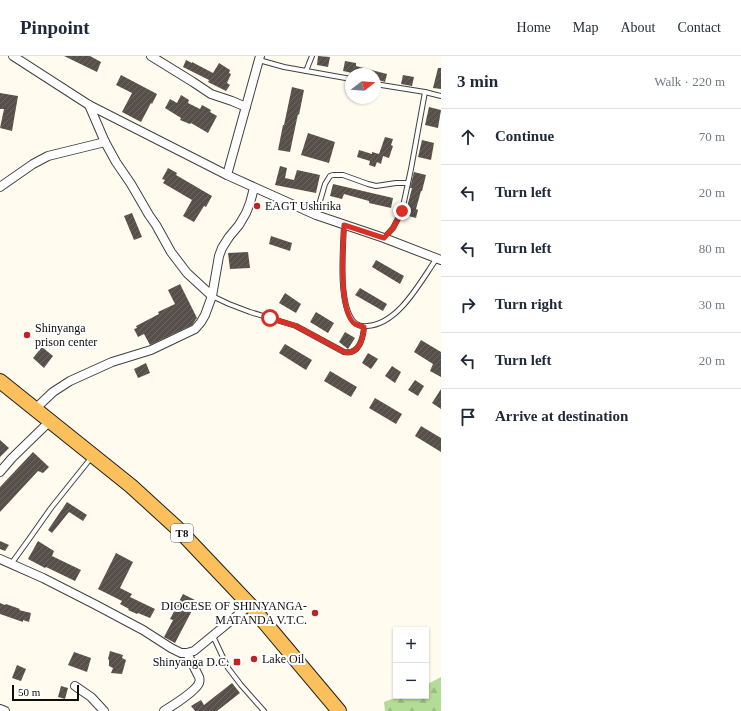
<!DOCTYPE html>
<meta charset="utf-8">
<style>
:root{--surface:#fff;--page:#f6f6f7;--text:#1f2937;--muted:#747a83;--line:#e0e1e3}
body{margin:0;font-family:"Times New Roman",serif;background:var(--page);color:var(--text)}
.controls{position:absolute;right:12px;bottom:12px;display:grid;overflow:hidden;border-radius:0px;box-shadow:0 1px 3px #0004}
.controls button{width:36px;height:36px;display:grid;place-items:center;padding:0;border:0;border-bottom:1px solid var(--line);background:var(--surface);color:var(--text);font:20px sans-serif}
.compass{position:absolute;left:345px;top:12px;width:36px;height:36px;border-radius:50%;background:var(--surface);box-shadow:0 1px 3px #0004;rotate:73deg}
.scale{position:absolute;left:12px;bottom:10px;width:67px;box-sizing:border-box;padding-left:4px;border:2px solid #0e0e0e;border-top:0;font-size:11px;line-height:14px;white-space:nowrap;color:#0e0e0e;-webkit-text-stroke:3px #fff;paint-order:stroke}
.stop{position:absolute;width:12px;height:12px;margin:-9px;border:3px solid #d93025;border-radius:50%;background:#fff}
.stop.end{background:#d93025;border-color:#fff;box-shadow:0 1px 4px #0008}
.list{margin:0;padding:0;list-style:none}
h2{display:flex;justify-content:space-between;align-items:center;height:52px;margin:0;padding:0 16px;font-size:17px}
h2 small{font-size:13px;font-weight:400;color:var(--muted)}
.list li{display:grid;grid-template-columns:26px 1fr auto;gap:12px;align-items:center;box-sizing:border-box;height:56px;padding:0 16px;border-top:1px solid var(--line)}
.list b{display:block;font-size:15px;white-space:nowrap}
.list em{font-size:13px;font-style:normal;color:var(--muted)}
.icon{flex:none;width:22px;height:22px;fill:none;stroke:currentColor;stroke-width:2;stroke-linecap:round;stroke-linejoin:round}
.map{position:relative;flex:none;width:441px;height:655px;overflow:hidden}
header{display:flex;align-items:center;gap:24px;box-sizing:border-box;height:56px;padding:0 20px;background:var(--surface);border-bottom:1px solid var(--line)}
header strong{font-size:19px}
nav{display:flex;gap:22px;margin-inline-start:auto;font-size:14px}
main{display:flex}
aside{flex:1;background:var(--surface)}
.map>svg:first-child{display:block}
.forest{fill:url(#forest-firs)}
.building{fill:url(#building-hatch)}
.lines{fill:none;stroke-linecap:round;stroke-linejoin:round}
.service-casing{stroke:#414141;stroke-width:6}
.minor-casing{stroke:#414141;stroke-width:10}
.trunk-casing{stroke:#1f1f1f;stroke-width:16}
.service{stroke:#fff;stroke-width:4}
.minor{stroke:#fff;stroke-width:8}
.trunk{stroke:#fbc05b;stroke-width:14}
.route{stroke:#d93025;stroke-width:5}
.poi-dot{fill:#c32123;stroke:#fff;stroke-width:1.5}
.labels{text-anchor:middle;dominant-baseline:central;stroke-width:4;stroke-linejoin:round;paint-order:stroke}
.shield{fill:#fff;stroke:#565656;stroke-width:1}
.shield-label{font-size:11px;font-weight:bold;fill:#0e0e0e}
.poi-label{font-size:12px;fill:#0e0e0e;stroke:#fff;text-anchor:start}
</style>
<header>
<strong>Pinpoint</strong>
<nav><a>Home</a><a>Map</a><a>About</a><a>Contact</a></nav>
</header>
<main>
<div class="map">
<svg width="441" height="655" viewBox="0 0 441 655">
<defs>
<pattern id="forest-firs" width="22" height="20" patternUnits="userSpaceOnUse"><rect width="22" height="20" fill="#b3dc96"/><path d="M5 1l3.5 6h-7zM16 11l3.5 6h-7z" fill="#99bc80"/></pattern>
<pattern id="building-hatch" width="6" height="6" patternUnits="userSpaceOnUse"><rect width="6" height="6" fill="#57504a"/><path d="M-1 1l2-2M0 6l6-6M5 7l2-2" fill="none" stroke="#6a6560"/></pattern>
</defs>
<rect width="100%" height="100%" fill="#fffcef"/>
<path class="forest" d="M441,621V655H385L384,646L400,640H426V629Z"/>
<g class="building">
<path d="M64,0H90L101,6L97,16Z"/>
<path d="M318,0L330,1L328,11L317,9Z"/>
<path d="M186,4L192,7V6L213,17L219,7L230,14L229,17L231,18L227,27L230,29L226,35L208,26L209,24L183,11Z"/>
<path d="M345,5L356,7V10L387,18L385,26L375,23V18H357L343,15Z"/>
<path d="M438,12H441V33L433,32Z"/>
<path d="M121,19L157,38L152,48L151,47L141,66L122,56L132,37L116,29Z"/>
<path d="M403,19L414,21L412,30L401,28Z"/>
<path d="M292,31L304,34L299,59L298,58L290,96L278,94L283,69H284Z"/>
<path d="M0,37L18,40L12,75L0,72L4,53H0Z"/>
<path d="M181,39L189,44L188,47L200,53L202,49L211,54L210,56L217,60L208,77L191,67L190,68L180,64L181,62L165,52L170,43L177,47Z"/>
<path d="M429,51L441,54L438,72L425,69Z"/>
<path d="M308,77L335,86L329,107L301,99Z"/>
<path d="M385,81L393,83L391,89L393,90L389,102L383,100L381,108L377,106L375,111L369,109L370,105L357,101L359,94L372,98V96L379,98Z"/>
<path d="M422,84L434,87L431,104L418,101Z"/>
<path d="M280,110L287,112L285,122L294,124L297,114L320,119L316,137L275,129Z"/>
<path d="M168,112L177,117L176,119L212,140L206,151L204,150L194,166L183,160L192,144L163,127L165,124L162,123Z"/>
<path d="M414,116L426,119L422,135H421L416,153L418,154L416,162L405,159L412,132H410Z"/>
<path d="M333,128L393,142L391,152L369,147V145L344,138L342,143L330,140Z"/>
<path d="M132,157L142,181L134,184L124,160Z"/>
<path d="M271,180L292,187L290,195L269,188Z"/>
<path d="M248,196L250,212L230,213L228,197Z"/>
<path d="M376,204L404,220L400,228L372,211Z"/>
<path d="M180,228L197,262L196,263L192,269L150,289L144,278L138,281L134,273L137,272L136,270L159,258L158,256L175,248L168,234Z"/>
<path d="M360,232L387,248L383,255L355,239Z"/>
<path d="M285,237L301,248L296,257L279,247Z"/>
<path d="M316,256L334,267L328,277L310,266Z"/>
<path d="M345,276L355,282L348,293L339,286Z"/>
<path d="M421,284L441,296V321L430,315L433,308L414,296Z"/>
<path d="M285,288L312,304L306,314L279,297Z"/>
<path d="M42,291L53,300L44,312L33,302Z"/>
<path d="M368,297L378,303L371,313L362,307Z"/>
<path d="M146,307L150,317L138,322L134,313Z"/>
<path d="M392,310L401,316L395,327L385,320Z"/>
<path d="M330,315L357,331L351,341L324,325Z"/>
<path d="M415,324L424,330L418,340L408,334Z"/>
<path d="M441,333V353L432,347Z"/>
<path d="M375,342L402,358L396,368L369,352Z"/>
<path d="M421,370L441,382V396L415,380Z"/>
<path d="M0,384L9,392L0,401Z"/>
<path d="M33,396L49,411L43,417L38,415L0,456V431Z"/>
<path d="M67,446L87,459L83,465L69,456L52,477L48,474Z"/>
<path d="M0,485L9,489L5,495L0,493Z"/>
<path d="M38,485L54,495L52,500L81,514L75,525L46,511L45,512L28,503Z"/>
<path d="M116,497L133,506L120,532L132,538L130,541L155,553L150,562L138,557L137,558L128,554L129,553L120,548L122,545L98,533Z"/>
<path d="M183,538L197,545L175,587L164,581L173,564L170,563Z"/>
<path d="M0,547L5,549L6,548L20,553L19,554L31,557L29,566L23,564V566L0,558Z"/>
<path d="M110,595L123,599L122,602L126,604L122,618L111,617L113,612L109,610V604L108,603Z"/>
<path d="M74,596L91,602L87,616L68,609Z"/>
<path d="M17,609L26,613L21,625L12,622Z"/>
<path d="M232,627L240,637L217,655H195L191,650L201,644L204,649Z"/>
<path d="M61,630L68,632L65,643L58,641Z"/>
</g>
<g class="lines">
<defs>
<g id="service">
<path d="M259,4L284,11L351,23"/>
<path d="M306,15L312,0"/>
<path d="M375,28L425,36L441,40"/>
<path d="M316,159L325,128L330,120L333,119H343L368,128L376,130L396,127H408"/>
<path d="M344,169C343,194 338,246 353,265C356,269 362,271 367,270C399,268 420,226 437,202"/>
<path d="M384,182L393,172L402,155L411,113L425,36"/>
<path d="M212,240L229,248L250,256L296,270L344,296C359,299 363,283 364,271"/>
<path d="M11,508L27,486L51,452L91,402"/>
<path d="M213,580L228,612L241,629L264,655"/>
</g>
<g id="minor">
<path d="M13,0L89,49L227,119L316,159L384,182L441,204"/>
<path d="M151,0L193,26L211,38L232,45L246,51"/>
<path d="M89,49L105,86L116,106L131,128L149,159L156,169L171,196L187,217L212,240"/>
<path d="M227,119L260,0"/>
<path d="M0,131L33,108L48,100L105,86"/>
<path d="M35,353L53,336L70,325L112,306L151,294L195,273L201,266L205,259L212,240L219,200L222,192L229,181L239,169L246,157L250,147L254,132"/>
<path d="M0,416L12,402L50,365"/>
<path d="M0,503L43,522L96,549L143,574L171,592L181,597H187L194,595L250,549"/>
<path d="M75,630L91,641L104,655"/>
<path d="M0,653L5,655"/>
<path d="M164,655C172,650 196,635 199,627C200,624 200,624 199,621L187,597"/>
</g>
<path id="trunk" d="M0,325L131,430L177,472L250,549L339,655"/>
</defs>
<use href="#service" class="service-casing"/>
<use href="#minor" class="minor-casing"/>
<use href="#trunk" class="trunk-casing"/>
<use href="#service" class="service"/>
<use href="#minor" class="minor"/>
<use href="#trunk" class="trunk"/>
</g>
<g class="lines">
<path class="route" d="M270,262L296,270L344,296C359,299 363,283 364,271C361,270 357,269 355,268C338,257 343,188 344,169L384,182L393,172L402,155"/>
</g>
<g class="poi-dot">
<circle cx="257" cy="150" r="4"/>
<circle cx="27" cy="279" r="4"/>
<circle cx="315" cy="557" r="4"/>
<circle cx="254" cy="603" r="4"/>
<rect x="233" y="602" width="8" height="8" rx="2"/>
</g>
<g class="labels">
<rect class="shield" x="171" y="468" width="22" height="18" rx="3"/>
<g class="shield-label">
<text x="182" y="477">T8</text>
</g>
<g class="poi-label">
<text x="265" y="150">EAGT Ushirika</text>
<text x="35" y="272">Shinyanga<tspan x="35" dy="14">prison center</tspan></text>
<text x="307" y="550" text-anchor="end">DIOCESE OF SHINYANGA-<tspan x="307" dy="14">MATANDA V.T.C.</tspan></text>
<text x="262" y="603">Lake Oil</text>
<text x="229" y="606" text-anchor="end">Shinyanga D.C.</text>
</g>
</g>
</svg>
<div class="controls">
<button>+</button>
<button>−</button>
</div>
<svg class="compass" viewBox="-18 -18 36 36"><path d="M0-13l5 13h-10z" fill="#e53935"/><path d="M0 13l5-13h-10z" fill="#747a83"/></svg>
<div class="scale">50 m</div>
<div class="stop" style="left:270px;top:262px"></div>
<div class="stop end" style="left:402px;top:155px"></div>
</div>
<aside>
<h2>3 min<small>Walk · 220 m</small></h2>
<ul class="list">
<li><svg class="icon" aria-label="ahead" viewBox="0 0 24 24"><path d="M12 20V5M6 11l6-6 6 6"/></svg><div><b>Continue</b></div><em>70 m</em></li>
<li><svg class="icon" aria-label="left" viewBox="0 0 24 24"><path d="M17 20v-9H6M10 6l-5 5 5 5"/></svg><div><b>Turn left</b></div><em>20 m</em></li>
<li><svg class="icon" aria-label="left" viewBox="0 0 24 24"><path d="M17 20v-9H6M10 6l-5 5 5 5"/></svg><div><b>Turn left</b></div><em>80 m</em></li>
<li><svg class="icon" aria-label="right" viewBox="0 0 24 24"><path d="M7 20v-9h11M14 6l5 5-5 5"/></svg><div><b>Turn right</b></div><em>30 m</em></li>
<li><svg class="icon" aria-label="left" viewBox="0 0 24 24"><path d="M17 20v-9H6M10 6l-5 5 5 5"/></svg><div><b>Turn left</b></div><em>20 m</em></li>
<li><svg class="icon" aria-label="arrive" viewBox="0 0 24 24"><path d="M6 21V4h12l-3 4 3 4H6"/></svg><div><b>Arrive at destination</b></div></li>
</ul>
</aside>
</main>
